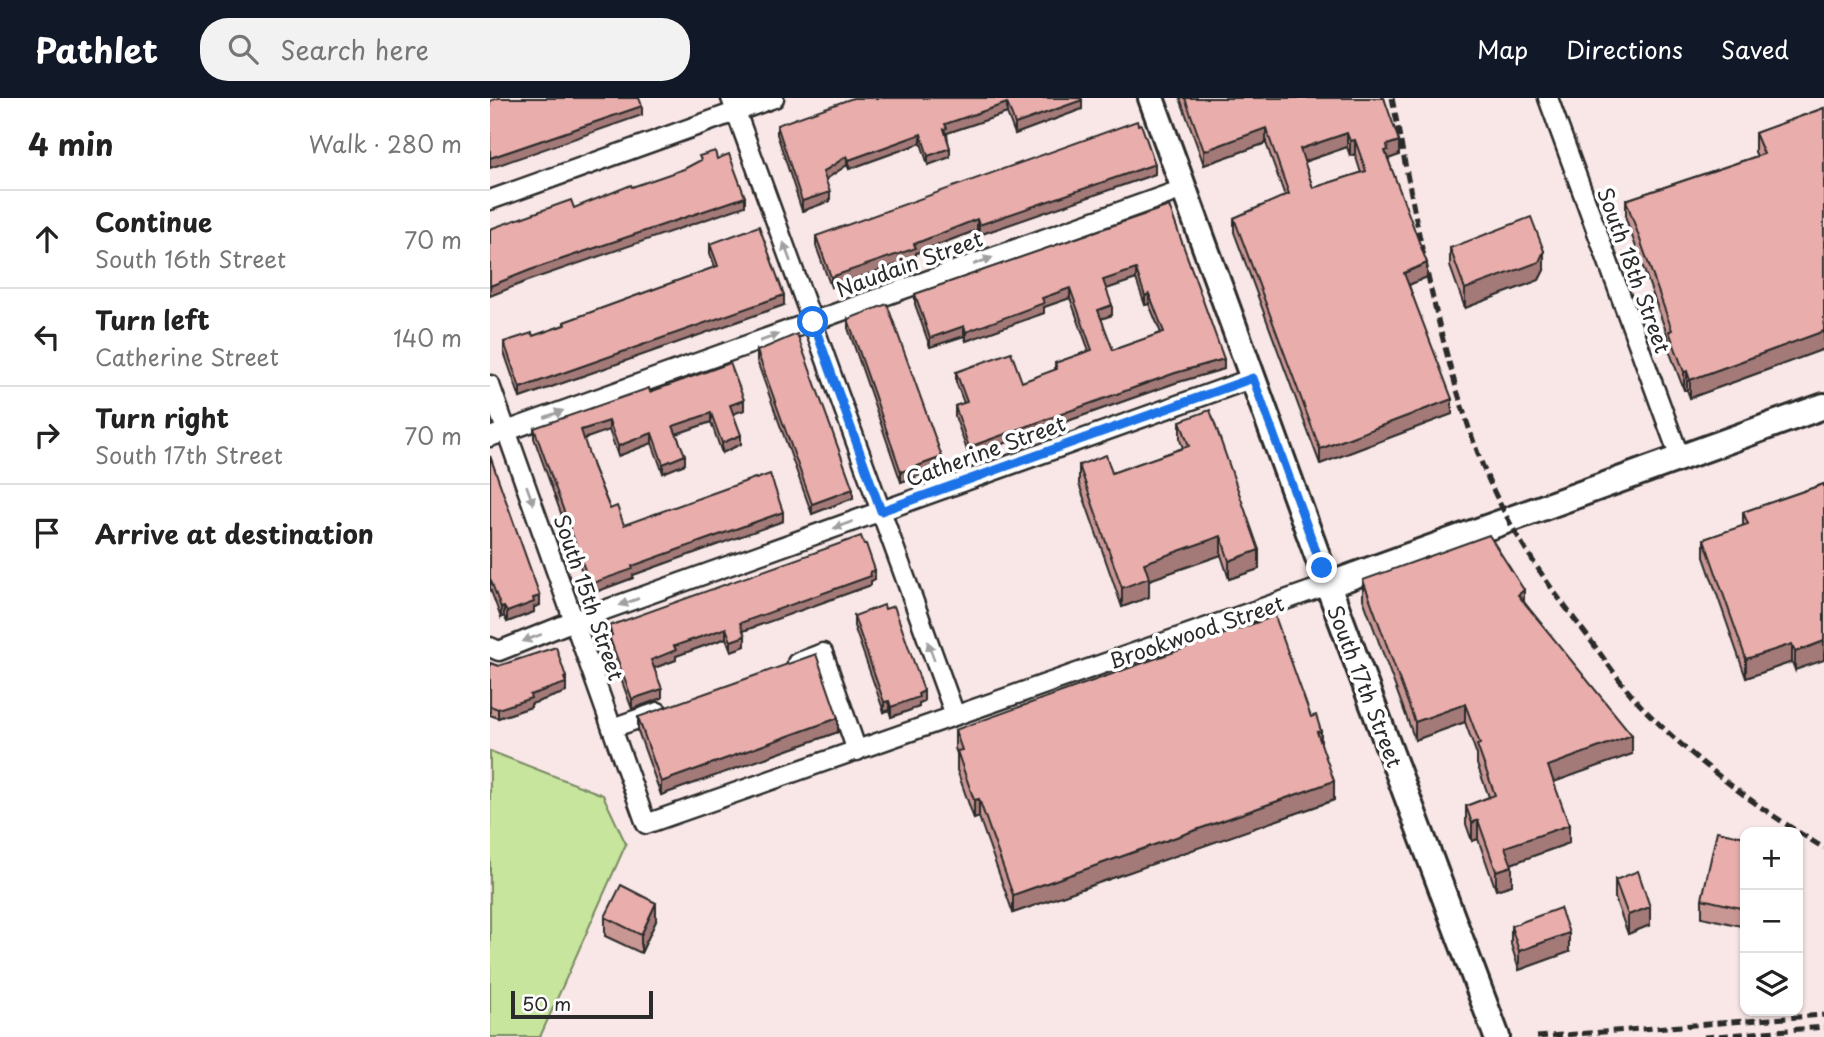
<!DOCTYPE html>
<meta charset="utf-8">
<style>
:root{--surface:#fff;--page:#f2f2f2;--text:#222;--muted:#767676;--line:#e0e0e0;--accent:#111827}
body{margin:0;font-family:"Playpen Sans",sans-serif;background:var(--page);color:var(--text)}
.controls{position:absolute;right:21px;bottom:21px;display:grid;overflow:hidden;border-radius:14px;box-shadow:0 2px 5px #0004}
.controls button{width:63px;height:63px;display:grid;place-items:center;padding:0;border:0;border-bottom:2px solid var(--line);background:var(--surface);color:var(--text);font:35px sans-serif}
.scale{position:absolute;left:21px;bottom:18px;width:142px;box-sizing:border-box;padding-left:7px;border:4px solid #2b2b2b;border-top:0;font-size:19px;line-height:24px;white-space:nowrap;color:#2b2b2b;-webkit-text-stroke:5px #fff;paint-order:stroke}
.stop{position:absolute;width:21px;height:21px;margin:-16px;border:5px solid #1a73e8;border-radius:50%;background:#fff}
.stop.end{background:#1a73e8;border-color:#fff;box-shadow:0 2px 7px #0008}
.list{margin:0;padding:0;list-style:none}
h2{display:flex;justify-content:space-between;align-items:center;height:91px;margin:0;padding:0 28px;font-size:30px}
h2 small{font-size:23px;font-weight:400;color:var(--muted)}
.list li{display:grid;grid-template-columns:46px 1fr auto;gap:21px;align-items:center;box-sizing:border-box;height:98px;padding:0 28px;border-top:2px solid var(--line)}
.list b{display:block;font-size:26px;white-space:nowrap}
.list p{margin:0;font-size:23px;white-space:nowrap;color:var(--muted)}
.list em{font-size:23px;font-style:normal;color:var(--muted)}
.icon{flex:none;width:38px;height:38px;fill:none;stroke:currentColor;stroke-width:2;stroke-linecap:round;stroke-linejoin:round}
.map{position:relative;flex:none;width:1334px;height:939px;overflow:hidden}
header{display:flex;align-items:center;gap:42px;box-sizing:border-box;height:98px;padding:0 35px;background:var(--accent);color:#fff}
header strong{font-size:33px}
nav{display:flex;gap:38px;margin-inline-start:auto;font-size:24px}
.search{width:490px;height:63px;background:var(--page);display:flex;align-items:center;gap:18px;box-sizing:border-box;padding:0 24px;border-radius:28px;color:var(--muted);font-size:26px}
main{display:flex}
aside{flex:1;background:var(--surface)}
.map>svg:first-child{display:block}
.green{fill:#c7e59d;stroke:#798864;stroke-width:2}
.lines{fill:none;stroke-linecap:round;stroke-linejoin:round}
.street-casing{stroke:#2b2b2b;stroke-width:23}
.secondary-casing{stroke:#2b2b2b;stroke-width:30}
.street{stroke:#fff;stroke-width:18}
.secondary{stroke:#fff;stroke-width:24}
.rail{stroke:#2b2b2b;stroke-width:5;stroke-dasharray:10 5;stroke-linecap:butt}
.wall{fill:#c89693;stroke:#2b2b2b;stroke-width:2;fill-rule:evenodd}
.shaded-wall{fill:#a37a78;stroke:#2b2b2b;stroke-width:2}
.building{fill:#e9aeab;stroke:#2b2b2b;stroke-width:2;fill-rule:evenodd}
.oneway{fill:#a0a0a0}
.route{stroke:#1a73e8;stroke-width:9}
.labels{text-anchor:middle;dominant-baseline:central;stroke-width:7;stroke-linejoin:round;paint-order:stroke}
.street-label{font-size:21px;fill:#2b2b2b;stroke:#fff}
</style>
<header>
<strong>Pathlet</strong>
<div class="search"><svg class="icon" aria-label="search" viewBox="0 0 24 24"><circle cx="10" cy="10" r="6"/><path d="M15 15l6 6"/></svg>Search here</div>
<nav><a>Map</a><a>Directions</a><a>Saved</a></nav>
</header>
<main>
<aside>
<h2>4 min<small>Walk · 280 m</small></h2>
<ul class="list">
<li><svg class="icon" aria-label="ahead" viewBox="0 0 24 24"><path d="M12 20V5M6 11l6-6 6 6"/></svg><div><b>Continue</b><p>South 16th Street</p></div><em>70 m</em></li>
<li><svg class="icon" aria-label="left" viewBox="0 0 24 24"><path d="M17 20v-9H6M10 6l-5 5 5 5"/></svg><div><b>Turn left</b><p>Catherine Street</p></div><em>140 m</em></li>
<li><svg class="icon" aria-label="right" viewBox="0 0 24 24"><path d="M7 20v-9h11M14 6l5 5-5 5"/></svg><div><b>Turn right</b><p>South 17th Street</p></div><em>70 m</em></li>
<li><svg class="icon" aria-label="arrive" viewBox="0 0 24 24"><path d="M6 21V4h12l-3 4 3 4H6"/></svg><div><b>Arrive at destination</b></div></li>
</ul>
</aside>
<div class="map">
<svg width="1334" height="939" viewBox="0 0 1334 939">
<rect width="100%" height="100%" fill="#f8e7e6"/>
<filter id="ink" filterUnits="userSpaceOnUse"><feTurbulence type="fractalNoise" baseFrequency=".0143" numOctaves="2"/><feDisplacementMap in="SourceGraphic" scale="14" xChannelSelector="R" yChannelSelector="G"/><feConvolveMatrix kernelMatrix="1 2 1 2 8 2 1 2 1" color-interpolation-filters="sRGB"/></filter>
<g filter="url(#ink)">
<path class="green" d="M0,653L113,697L136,746L50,939H0Z"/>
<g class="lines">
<defs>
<g id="street">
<path d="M241,0L465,617"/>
<path d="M1058,0L1190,360"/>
<path d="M0,102L284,0"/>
<path d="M0,287L156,726L838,487"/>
<path d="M0,339L696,90"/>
<path d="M0,549L9,553L84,523L763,280"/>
<path d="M307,565L333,555L367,653"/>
<path d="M122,630L168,614"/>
</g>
<g id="secondary">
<path d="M661,0L838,487L1007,939"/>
<path d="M838,487L1334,308"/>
</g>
</defs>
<use href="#street" class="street-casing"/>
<use href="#secondary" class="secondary-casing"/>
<use href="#street" class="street"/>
<use href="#secondary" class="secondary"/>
<g class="rail">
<path d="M902,0C926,117 945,237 986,350C1009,415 1047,473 1089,527C1111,555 1130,586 1154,611C1207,665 1269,711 1334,750"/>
<path d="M1047,939L1334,917"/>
<path d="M1214,939L1334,929"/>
</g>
</g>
<g class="wall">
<path d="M591,0L592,11L525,36L517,15L457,35L460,59L438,67L431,45L359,71L357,67L335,82L340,103L312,113L287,36V27Z"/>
<path d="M690,0H894L909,57L898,61L937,179L919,187L962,316L830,366L744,134V120L795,98L776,45L714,67ZM857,49L860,58L865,56L871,75L823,90L814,64Z"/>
<path d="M1334,10V251L1200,300L1197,292H1194L1179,252V242L1136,121V102L1267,58L1265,54V35Z"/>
<path d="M665,76L489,137L487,132L426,155V160L341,189L326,148V138Z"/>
<path d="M679,108L734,271L685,285L479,358L465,318V308L474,305L466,284V274L532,284L565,272V265L599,253L580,200L554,209V215L476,243L474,238L440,249L425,206V196ZM646,181L655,207L659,206L671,235L623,252L611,221L622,217L616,191Z"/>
<path d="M220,146L294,207L30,300L14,254V244L43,238L74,227V224L225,169L220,155Z"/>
<path d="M960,150L1054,172L1049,182L975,210L960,168Z"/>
<path d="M358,221L452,369L411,384L358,230Z"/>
<path d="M267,253L363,400L322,416L267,263Z"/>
<path d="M160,294L254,312L243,315L251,346L232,355L221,324L186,336L195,366L173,375L162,345L128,358L119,332L93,341L103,369L120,411L134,427L293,423L143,477V480L100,496L44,340V330Z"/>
<path d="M690,323L769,471L739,481L731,457L659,482V499L632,509L589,386V367L622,375L693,350L690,342Z"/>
<path d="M0,358L50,507L44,509V514L17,524L14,518L11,520L0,490Z"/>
<path d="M1334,386L1305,572L1302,564L1256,580L1214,459V441L1253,428V414Z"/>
<path d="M374,446L385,481L381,483V487L253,533L255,548L241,553L236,540L186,558V562L164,570L172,600L142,611L119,548V528Z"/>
<path d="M873,482L1034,504L1142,656L1063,684L1079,745L1021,766L1022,787L1006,792L988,741L982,743L976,726V708L999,699L987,666V657L975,624L925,642L873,501Z"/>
<path d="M364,518L434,603L429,605V609L401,619L399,612L394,614L364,528Z"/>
<path d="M0,565L8,568L76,579V594L41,606V609L8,620L0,617Z"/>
<path d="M148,619L348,634L171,697L148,633Z"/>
<path d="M465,632L831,647L844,702L523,815L489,719L484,721L467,672V656L465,650Z"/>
<path d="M1255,739V829L1212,819V801Z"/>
<path d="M1125,782L1160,827L1138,836L1125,800Z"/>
<path d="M115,819L166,823L151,855L115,838Z"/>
<path d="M1021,828L1079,854L1029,872L1021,846Z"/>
</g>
<g class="shaded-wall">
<path d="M592,2V11L525,36V26Z"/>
<path d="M517,5V15L457,35V40L454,31L455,26Z"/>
<path d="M152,8V17L0,70V60Z"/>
<path d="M776,30V45L714,67V53Z"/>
<path d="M857,35V49L810,65V51Z"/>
<path d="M431,36V45L359,71V62Z"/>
<path d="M865,42V56L860,58V43Z"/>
<path d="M909,43V57L898,61L895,53L897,47Z"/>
<path d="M460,50V59L438,67V58Z"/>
<path d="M357,58V67L333,83V74Z"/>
<path d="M665,66V76L489,137V127Z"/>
<path d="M340,94V103L312,113V103Z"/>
<path d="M255,99V108L40,182L0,198V188L40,172Z"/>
<path d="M487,121V132L426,155V160L341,189V179Z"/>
<path d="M1054,153V172L1049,182L975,210V191Z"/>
<path d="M937,165V179L914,189V175Z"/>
<path d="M646,171V181L613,192V182Z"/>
<path d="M580,190V200L554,209V215L476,243V234L552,200Z"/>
<path d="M659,196V206L655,207V198Z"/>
<path d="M294,197V207L30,300V290Z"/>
<path d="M622,207V217L608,222V212Z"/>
<path d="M474,228V238L440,249V240Z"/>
<path d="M1334,233V251L1200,300V282Z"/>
<path d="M734,261V271L685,285L479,358V349L685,275Z"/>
<path d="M1197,273V292H1194V274Z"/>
<path d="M962,301V316L830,366V351Z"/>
<path d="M254,302V312L240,317V307Z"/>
<path d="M221,315V324L183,337V328Z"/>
<path d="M119,323V332L91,342V332Z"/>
<path d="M162,335V345L128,358V348Z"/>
<path d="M251,337V346L232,355V345Z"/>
<path d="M195,357V366L173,375V366Z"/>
<path d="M452,359V369L411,384V374Z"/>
<path d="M363,391V400L322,416V406Z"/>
<path d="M293,414V423L143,477V480L100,496V486L142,468Z"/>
<path d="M731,438V457L659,482V499L632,509V490L654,465Z"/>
<path d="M769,452V471L739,481V463Z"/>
<path d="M385,472V481L381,483V487L250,534V525Z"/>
<path d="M1034,492V511L1028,497Z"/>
<path d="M50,498V507L44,509V514L17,524V514L43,500Z"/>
<path d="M14,509V518L11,520V510Z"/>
<path d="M236,530V540L186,558V562L161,571V562L184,548Z"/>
<path d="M255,538V548L241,553V543Z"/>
<path d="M1334,543V562L1305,572V554Z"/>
<path d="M1302,546V564L1256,580V561Z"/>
<path d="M76,579V594L41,606V609L8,620V611Z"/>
<path d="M172,591V600L142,611V601Z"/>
<path d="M434,593V603L429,605V609L401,619V609Z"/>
<path d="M399,603V612L394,614V604Z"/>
<path d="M975,606V624L925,642V624Z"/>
<path d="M348,620V634L171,697V684Z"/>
<path d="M831,633V652L827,634Z"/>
<path d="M1142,637V656L1058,686V668Z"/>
<path d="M844,683V702L523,815V797Z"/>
<path d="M489,701V719L484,721V702Z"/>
<path d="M988,722V741L982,743V725Z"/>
<path d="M1079,727V745L1015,768V749Z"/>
<path d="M1022,768V787L1006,792V773Z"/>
<path d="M166,805V823L151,855V837Z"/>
<path d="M1160,809V827L1138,836V817Z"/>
<path d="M1079,835V854L1029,872V853Z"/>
</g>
<g class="building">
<path d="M8,0H149L152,8L0,60V3Z"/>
<path d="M363,0H591L592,2L525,26L517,5L455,26L457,30L454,31L460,50L438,58L431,36L359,62L357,58L333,74L340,94L312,103L287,27Z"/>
<path d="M695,0H894L909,43L897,47L898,52L895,53L937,165L914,175L962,301L830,351L744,120L799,96L776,30L714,53ZM857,35L860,43L865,42L876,73L823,90L810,51Z"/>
<path d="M1334,10V233L1200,282L1197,273L1194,274L1179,233L1182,232L1136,102L1274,56L1265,35Z"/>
<path d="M647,23L648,27L651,26L665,66L489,127L487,121L424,146L426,150L341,179L326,138Z"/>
<path d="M225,53L227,61L239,56L255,99L40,172L0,188V131L81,102L84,110L141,87L142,89L194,71L211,62L209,58Z"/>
<path d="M679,108L734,261L685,275L479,349L465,308L477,304L466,274L521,254L532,284L567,271L565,265L602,252L580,190L552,200L554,205L476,234L474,228L440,240L425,196ZM646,171L655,198L659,196L674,234L623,252L608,212L622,207L613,182Z"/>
<path d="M1041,119L1054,153L1049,164L975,191L960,150Z"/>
<path d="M269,128L294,197L30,290L14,244L42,235L43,238L75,227L74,224L228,168L220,146Z"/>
<path d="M397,206L452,359L411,374L358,221Z"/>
<path d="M307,236L363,391L322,406L267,253Z"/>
<path d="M240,265L254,302L240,307L251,337L232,345L221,315L183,328L195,357L173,366L162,335L128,348L119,323L91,332L103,369L120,411L127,408L134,427L265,380L266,381L280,376L293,414L142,468L143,471L100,486L44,330L159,290L160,294Z"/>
<path d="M720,312L769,452L739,463L731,438L654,465L659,480L632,490L589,367L616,357L622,375L699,348L690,323Z"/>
<path d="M0,358L50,498L43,500L44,504L17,514L14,509L11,510L0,480Z"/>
<path d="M1334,386V543L1305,554L1302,546L1256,561L1214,441L1258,426L1253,414Z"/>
<path d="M999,437L1034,492L1028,497L1142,637L1058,668L1079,727L1015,749L1022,768L1006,773L988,722L982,725L976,708L1005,697L987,647L990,646L975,606L925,624L873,482Z"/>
<path d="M371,438L374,446H376L385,472L380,474L381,478L250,525L255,538L241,543L236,530L184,548L186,552L161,562L172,591L142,601L119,538L122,537L119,528Z"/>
<path d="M394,507L395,511L404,508L434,593L428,596L429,599L401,609L399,603L394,604L364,518Z"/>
<path d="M785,518L821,619L826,617L831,633L827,634L844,683L523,797L489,701L484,702L467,653L472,652L465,632Z"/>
<path d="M66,549L76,579L74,580L76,585L40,597L41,600L8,611L0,608V565L8,568Z"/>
<path d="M326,556L348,620L171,684L148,619Z"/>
<path d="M1227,733L1255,739V811L1212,801Z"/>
<path d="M1148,773L1160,809L1138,817L1125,782Z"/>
<path d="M131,787L166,805L151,837L115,819Z"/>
<path d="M1070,810L1079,835L1029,853L1021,828Z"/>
</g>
<defs><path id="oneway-solid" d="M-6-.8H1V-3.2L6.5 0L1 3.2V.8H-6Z" transform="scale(1.75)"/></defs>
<g class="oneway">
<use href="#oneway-solid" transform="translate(297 154) rotate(-110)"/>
<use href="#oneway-solid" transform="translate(493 163) rotate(-20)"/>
<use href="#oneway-solid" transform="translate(279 240) rotate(-20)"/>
<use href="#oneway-solid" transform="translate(64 316) rotate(-20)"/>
<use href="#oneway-solid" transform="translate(40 397) rotate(70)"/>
<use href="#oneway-solid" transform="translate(353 427) rotate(160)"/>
<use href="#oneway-solid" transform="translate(139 504) rotate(160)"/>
<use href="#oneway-solid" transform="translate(42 540) rotate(159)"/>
<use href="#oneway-solid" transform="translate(441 553) rotate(-110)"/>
</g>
</g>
<g class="lines" filter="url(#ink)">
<path class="route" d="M323,224L391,413L763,280L832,470"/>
</g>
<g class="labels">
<g class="street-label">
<text transform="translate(419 165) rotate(-20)">Naudain Street</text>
<text transform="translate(1145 172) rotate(70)">South 18th Street</text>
<text transform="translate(495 352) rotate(-20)">Catherine Street</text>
<text transform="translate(100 499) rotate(71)">South 15th Street</text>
<text transform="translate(706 533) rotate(-19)">Brookwood Street</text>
<text transform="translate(876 588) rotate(69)">South 17th Street</text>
</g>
</g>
</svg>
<div class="controls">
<button>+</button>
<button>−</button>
<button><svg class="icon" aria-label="layers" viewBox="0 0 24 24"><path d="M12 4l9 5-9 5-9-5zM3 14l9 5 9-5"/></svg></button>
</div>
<div class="scale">50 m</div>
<div class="stop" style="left:323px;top:224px"></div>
<div class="stop end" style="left:832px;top:470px"></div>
</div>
</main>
